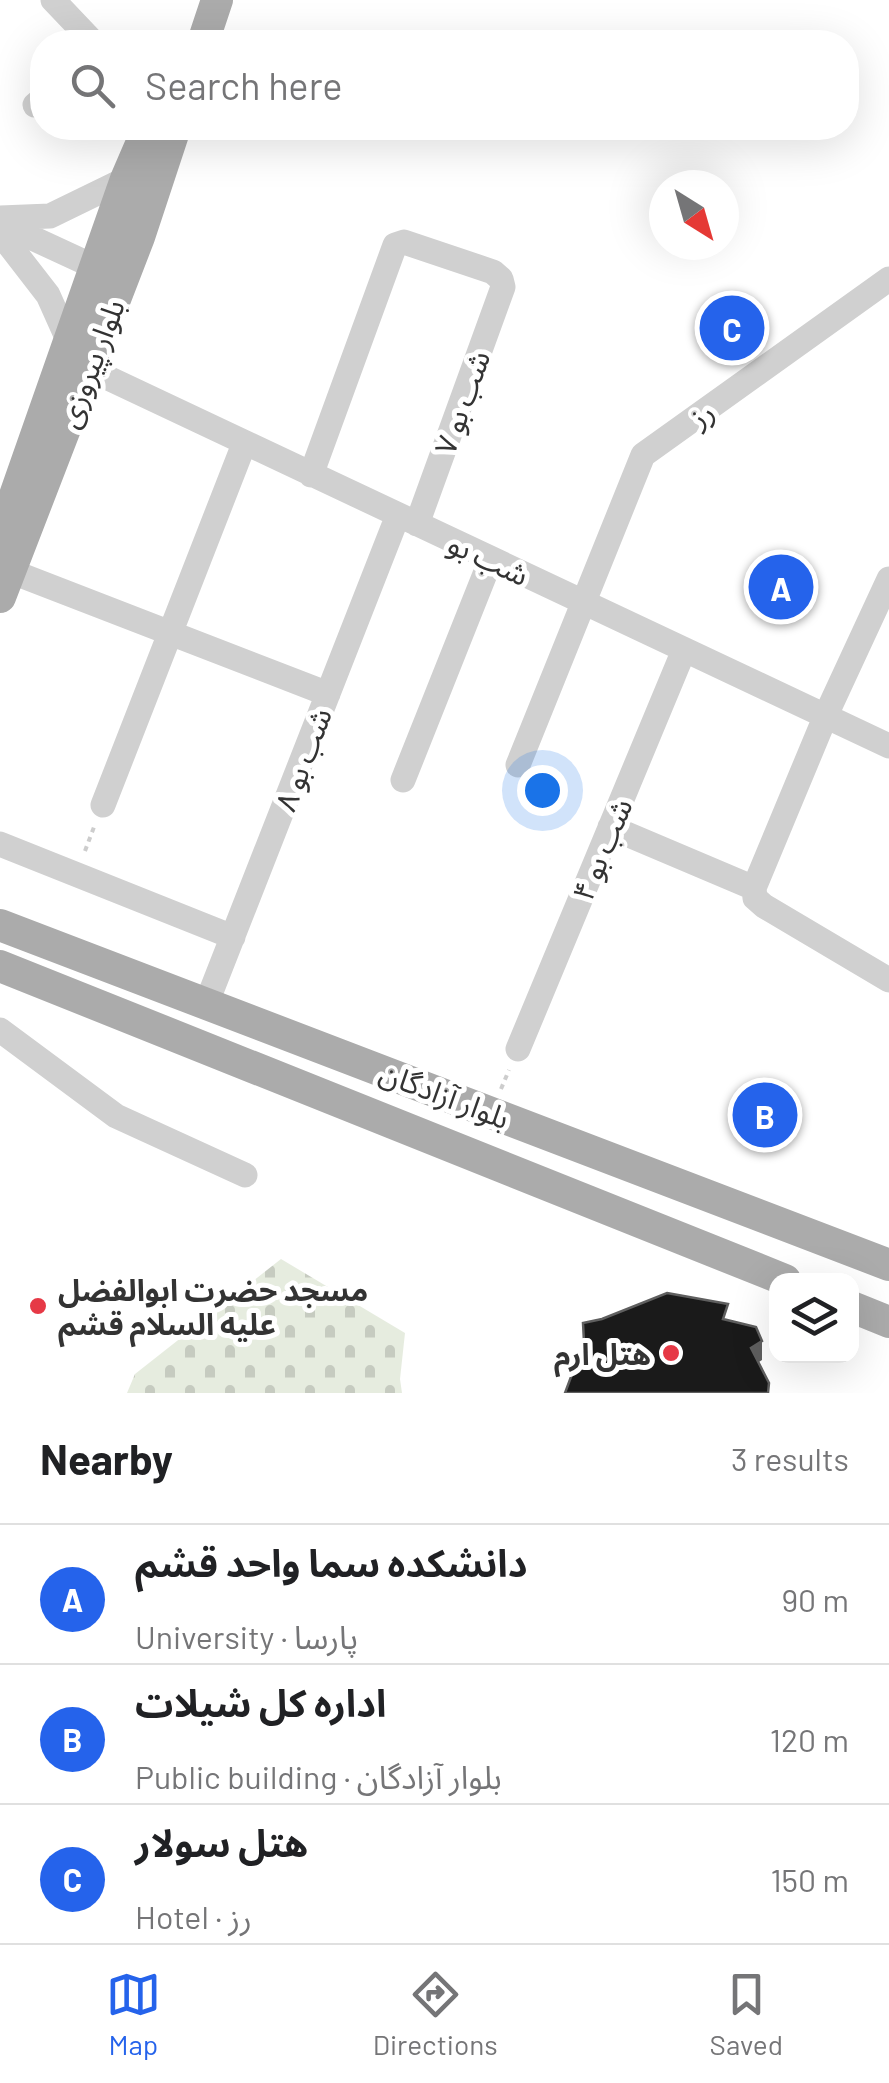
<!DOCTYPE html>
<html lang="en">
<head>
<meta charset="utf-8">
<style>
	body { margin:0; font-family:Barlow,"Noto Sans Arabic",sans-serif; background:#f2f2f2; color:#202124 }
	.controls { position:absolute; right:30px; bottom:30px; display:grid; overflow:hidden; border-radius:20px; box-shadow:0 10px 40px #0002 }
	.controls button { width:90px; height:90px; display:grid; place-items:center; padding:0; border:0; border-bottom:2px solid #e0e0e0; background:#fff; color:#202124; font:50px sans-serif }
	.compass { position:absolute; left:649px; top:170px; width:90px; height:90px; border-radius:50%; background:#fff; box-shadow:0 10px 40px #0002; rotate:143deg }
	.you { position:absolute; left:542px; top:790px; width:35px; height:35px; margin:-25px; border:8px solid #fff; border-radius:50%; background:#1a73e8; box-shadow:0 0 0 15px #1a73e833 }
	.badge { display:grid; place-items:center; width:65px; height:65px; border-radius:50%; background:#2563eb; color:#fff; font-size:32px; font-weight:700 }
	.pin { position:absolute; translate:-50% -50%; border:5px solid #fff; box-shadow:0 2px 10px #0006 }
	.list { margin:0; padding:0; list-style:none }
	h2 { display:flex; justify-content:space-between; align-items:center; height:130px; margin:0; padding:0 40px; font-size:42px }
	h2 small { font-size:32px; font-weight:400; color:#757577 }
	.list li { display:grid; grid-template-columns:65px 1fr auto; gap:30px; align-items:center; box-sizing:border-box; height:140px; padding:0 40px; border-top:2px solid #e0e0e0 }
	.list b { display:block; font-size:38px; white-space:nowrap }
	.list p { margin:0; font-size:32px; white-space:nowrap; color:#757577 }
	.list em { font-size:32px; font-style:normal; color:#757577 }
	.icon { flex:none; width:55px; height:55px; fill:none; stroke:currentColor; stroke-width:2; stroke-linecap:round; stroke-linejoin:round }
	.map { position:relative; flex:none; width:889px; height:1393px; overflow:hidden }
	.search { position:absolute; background:#fff; box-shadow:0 10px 40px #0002; left:30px; right:30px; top:30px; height:110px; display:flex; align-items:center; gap:25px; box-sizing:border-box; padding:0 35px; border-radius:40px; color:#757577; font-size:38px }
	.sheet { height:550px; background:#fff }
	nav { display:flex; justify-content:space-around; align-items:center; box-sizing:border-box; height:140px; border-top:2px solid #e0e0e0; background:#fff; font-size:28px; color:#757577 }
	nav a { display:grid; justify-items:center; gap:5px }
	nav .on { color:#2563eb }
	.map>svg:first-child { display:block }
	.cemetery { fill:url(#cemetery-stones) }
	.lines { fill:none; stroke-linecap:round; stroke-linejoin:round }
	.path { stroke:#cdcdcd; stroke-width:4; stroke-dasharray:5 5; stroke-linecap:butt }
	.minor { stroke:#d0d0d0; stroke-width:25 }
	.major { stroke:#ababab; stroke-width:32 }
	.shaded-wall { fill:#5f5f5f }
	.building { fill:#1a1a1a; stroke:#5f5f5f; stroke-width:2.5 }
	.poi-dot { fill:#e63946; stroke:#fff; stroke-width:4 }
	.labels { text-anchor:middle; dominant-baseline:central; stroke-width:10; stroke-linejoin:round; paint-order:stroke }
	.street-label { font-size:30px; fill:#333; stroke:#fff }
	.poi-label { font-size:30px; font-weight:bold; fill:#333; stroke:#fff; text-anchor:start }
</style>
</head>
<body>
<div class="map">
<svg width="889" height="1393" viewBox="0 0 889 1393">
	<defs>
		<pattern id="cemetery-stones" width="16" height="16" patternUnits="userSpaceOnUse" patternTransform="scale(2.5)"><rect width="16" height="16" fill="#e6ecdf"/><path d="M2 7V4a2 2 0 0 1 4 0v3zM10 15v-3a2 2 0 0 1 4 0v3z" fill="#c6cbc0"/></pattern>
	</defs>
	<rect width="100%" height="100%" fill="#fff"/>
	<!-- cemetery -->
	<path class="cemetery" d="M281,1259L405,1333L400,1379L402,1393H127L135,1374Z"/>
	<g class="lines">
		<!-- path -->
		<path class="path" d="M85,851L94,827
			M501,1089L509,1070"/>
		<!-- minor -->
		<path class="minor" d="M53,0L93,42
			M35,105L42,99
			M0,218L50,216L126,179
			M0,223L97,268
			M0,233L48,295L69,342
			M89,369L889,746
			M311,475L395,245L404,242L493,272L501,279L503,287L417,524
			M10,571L328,694
			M889,579L826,715L754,888L755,898L764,906L889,980
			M518,765L643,455L889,279
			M403,780L491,559
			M103,805L244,444
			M610,827L754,888
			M0,844L233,937
			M207,1002L398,515
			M0,1030L116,1116L245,1175
			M518,1049L684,650"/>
		<!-- major -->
		<path class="major" d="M203,42L217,0
			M0,538L126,179L148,128
			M0,597L139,237L175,128
			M0,925L889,1265
			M0,966L785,1280
			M852,1307L889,1322"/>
	</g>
	<!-- shaded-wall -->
	<path class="shaded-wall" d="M762,1341V1360L751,1367V1348Z"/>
	<!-- building -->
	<path class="building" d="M667,1293L728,1304L723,1319L756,1327L762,1341L751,1348L769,1383L768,1393H565L584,1342L583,1323L602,1319Z"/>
	<!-- markers -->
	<g class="poi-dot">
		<circle cx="38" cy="1306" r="10"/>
		<circle cx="671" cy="1353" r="10"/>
	</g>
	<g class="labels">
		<!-- street labels -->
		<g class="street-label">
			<text transform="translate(90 363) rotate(-69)">بلوار پیروزی</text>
			<text transform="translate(461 402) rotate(-70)">شب بو ۷</text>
			<text transform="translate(701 413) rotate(-36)">رز</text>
			<text transform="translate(489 558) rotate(25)">شب بو</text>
			<text transform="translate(302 759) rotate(-69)">شب بو ۸</text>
			<text transform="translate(601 849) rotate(-67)">شب بو ۴</text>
			<text transform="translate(445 1094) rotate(21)">بلوار آزادگان</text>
		</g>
		<!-- poi labels -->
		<g class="poi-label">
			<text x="58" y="1289">مسجد حضرت ابوالفضل<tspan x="58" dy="34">علیه السلام قشم</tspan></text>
			<text x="651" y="1353" text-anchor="end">هتل ارم</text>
		</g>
	</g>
</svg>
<div class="controls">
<button><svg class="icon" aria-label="layers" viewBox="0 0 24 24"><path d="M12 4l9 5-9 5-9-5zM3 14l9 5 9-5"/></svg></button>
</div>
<svg class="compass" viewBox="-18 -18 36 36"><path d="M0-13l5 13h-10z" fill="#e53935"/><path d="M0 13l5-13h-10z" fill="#757577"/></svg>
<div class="you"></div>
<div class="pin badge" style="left:781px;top:587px">A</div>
<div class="pin badge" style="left:765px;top:1115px">B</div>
<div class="pin badge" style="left:732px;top:328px">C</div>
<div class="search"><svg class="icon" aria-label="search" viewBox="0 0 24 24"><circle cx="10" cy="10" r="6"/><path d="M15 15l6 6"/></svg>Search here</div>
</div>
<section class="sheet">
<h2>Nearby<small>3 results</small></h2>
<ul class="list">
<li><span class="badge">A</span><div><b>دانشکده سما واحد قشم</b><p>University · پارسا</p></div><em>90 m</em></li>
<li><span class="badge">B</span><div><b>اداره کل شیلات</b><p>Public building · بلوار آزادگان</p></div><em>120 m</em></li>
<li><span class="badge">C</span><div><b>هتل سولار</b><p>Hotel · رز</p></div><em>150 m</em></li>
</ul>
</section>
<nav>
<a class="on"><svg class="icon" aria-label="map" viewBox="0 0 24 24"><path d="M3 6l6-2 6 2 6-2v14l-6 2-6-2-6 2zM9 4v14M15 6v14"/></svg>Map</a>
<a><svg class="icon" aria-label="directions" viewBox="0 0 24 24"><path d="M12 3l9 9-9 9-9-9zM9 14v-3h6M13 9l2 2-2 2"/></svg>Directions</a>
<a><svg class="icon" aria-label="saved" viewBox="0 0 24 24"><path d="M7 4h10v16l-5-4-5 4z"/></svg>Saved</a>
</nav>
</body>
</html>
